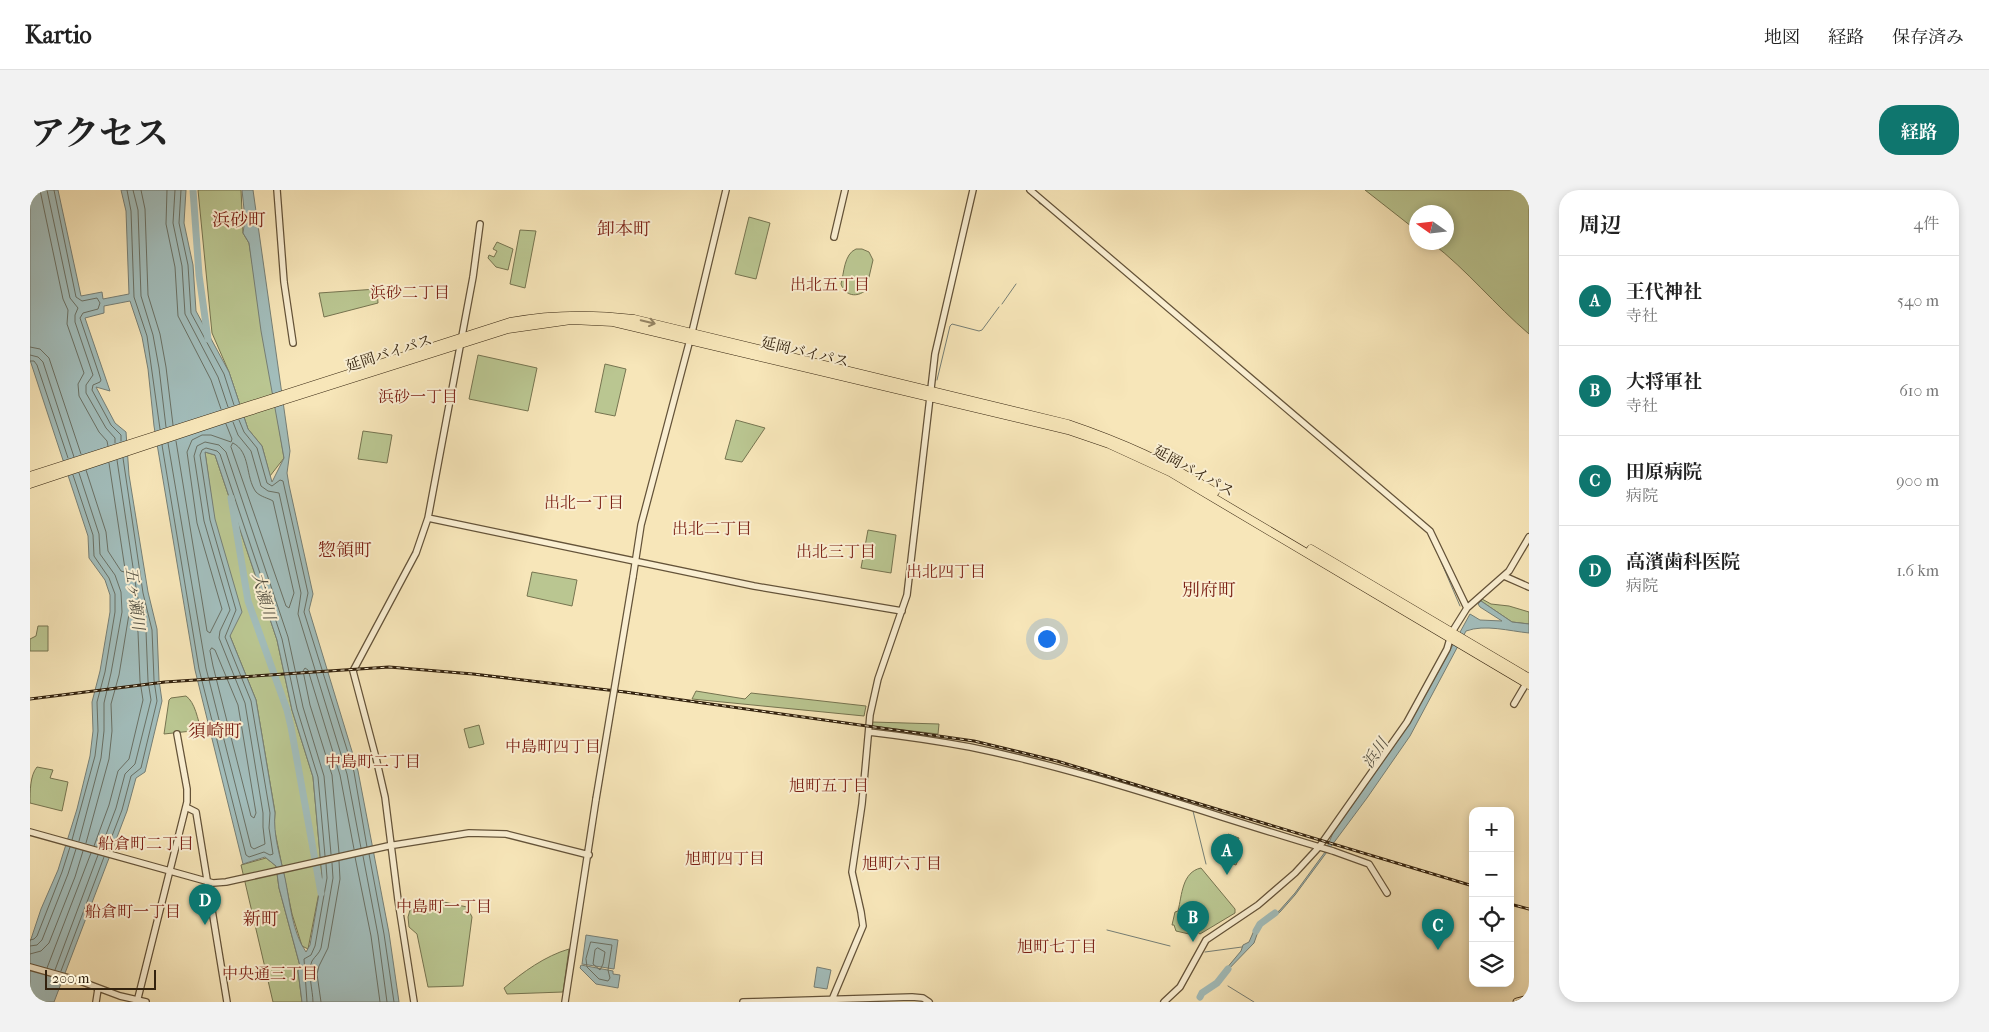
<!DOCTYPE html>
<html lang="ja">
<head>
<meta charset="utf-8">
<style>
	body { margin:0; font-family:"IM FELL French Canon","Noto Serif JP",serif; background:#f2f2f2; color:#222 }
	.controls { position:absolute; right:15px; bottom:15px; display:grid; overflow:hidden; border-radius:10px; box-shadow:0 2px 8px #0003 }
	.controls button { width:45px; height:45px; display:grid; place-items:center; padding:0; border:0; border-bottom:1px solid #e0e0e0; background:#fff; color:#222; font:25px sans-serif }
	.compass { position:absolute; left:1379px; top:15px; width:45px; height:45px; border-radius:50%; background:#fff; box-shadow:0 2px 8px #0003; rotate:284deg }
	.scale { position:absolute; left:15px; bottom:12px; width:111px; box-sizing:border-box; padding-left:5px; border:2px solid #33220e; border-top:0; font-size:14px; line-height:18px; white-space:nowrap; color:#33220e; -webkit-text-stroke:4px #faefd2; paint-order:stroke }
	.you { position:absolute; left:1016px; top:448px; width:18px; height:18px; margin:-12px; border:4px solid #fff; border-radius:50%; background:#1a73e8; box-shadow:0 0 0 8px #1a73e833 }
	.badge { display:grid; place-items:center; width:32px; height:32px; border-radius:50%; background:#0f766e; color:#fff; font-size:16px; font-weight:700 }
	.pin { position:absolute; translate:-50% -41px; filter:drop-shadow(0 1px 2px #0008) }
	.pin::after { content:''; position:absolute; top:26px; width:18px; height:15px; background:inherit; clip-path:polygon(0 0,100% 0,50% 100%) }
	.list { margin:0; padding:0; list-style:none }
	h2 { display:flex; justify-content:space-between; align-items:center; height:65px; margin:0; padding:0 20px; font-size:21px }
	h2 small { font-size:16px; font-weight:400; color:#767676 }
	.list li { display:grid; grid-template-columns:32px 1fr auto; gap:15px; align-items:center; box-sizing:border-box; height:90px; padding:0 20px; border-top:1px solid #e0e0e0 }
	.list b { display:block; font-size:19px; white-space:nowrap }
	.list p { margin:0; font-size:16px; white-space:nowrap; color:#767676 }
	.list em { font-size:16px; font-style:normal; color:#767676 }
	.icon { flex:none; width:28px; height:28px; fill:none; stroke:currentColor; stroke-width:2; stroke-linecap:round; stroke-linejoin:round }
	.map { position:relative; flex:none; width:1499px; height:812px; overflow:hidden; border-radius:20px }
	header { display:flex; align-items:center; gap:30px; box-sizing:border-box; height:70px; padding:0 25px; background:#fff; border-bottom:1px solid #e0e0e0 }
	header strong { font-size:24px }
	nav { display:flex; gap:28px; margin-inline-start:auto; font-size:18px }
	.intro { display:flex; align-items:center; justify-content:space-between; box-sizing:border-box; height:120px; padding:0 30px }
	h1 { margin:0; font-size:35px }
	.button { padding:12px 22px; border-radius:20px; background:#0f766e; color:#fff; font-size:18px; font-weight:700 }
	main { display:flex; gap:30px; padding:0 30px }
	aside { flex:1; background:#fff; border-radius:20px; box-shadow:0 2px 8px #0003 }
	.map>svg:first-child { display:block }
	.green { fill:#bac691; stroke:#767450 }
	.water { fill:#a2bdbb; stroke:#767f76; fill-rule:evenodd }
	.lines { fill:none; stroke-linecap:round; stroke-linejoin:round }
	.shore { stroke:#6a7064; stroke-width:1 }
	.stream { stroke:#767f76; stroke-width:1 }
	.river { stroke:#a2bdbb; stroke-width:7 }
	.minor-casing { stroke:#645339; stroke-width:8 }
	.major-casing { stroke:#33220e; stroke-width:9 }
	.highway-casing { stroke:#33220e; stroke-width:9 }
	.minor { stroke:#faefd2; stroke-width:5.5 }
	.major { stroke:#f7e6b9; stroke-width:7 }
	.highway { stroke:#f7e6b9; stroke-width:8 }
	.rail-casing { stroke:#33220e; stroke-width:3 }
	.rail { stroke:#faefd2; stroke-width:1; stroke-dasharray:4; stroke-linecap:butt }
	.minor-bridge-casing { stroke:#645339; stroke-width:8; stroke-linecap:butt }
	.minor-bridge { stroke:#faefd2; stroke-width:5.5 }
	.oneway { stroke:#958464 }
	.labels { text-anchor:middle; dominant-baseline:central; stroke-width:4; stroke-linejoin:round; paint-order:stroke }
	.street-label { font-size:15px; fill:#33220e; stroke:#faefd2 }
	.neighbourhood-label { font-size:16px; fill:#7a1f14; stroke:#faefd2 }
	.water-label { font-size:16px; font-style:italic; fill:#545042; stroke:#faefd2 }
	.quarter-label { font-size:18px; fill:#7a1f14; stroke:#faefd2 }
</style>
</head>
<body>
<header>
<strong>Kartio</strong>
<nav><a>地図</a><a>経路</a><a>保存済み</a></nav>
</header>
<div class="intro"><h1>アクセス</h1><a class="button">経路</a></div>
<main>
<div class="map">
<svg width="1499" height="812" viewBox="0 0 1499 812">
	<rect width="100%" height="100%" fill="#f7e6b9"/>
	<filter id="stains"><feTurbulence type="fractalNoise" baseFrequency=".004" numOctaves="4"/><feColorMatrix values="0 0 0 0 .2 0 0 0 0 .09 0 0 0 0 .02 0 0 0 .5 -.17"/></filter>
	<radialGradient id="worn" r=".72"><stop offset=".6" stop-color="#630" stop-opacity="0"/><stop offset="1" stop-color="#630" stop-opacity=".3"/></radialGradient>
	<!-- green -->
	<path class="green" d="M168,0H211L213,43L219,53L254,268L240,286L232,256L218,239L199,182L182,143Z
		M1335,0H1488L1499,10V144C1465,115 1437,80 1402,53L1416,52V22H1386V40Z
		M719,27L740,33L726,89L705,84Z
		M490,40L506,41L495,98L480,94Z
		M467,52L483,59L478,80L466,77L458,68L459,65L464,67L467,61L463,59Z
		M826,59H832L839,62L843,70L836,100C827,108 815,106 811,94C814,83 814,64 826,59Z
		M347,99L348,113L294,127L289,103Z
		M448,165L507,178L498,221L439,209Z
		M575,174L596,179L585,226L565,222Z
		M706,230L735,238L712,272L695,269Z
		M333,241L362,245L357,273L328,269Z
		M175,262L185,265L247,450L262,520L283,587L292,687L278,759L272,756L262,724L244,637L245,622L226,510L200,446Z
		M838,340L866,345L861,383L831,378Z
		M502,382L547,390L542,416L497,406Z
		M1452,409L1461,414L1479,416L1499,422V434L1482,432L1451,411Z
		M8,436H18V461H0V449L6,446Z
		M666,501L715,509L721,503L836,516L834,526L662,509Z
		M156,506C165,512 168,530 171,540L134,544L139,510L141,508Z
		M842,532L909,534L908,544L841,536Z
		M449,535L454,554L439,558L434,539Z
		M7,577L23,580L20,588L38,592L32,621L0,613C0,602 0,585 7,577Z
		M1198,644L1209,648L1206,657L1212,660L1206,675L1198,672L1199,668L1192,664Z
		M236,668L246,676L249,698L270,776L268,781L272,812H243L211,675Z
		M1171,678L1205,719V723L1170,744L1166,741L1159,744L1146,741L1144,735H1142L1145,722L1148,721C1152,705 1152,682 1171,678Z
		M414,712L437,717L442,727L433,796L398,797L387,744L379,737L378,727L380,720Z
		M539,759L533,802L477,804L474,798C493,782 515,766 539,759Z"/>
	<!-- water -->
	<path class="water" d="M0,0H28L51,106L72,102L73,109L99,104L96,21L91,0H156L154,33L163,75L166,121L199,182L218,239L232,256L242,292L254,268L231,141L219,53L213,43L215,29L212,0H223L260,261L257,283L259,295L283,404L279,420L328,581L359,743L369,812H272L268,781L270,776L249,698L246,676L235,667L213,674L165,480L124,236L118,179L112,147L100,111L74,116V123L55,128L80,201L66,197L85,233L96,242L99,285L118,402L127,439L129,490L132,511L115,582L106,588L97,621L24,812H0V752L11,719L28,680L47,619L60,566L63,541L62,512L70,481L80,422V405L75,390L59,368L58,346L0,170ZM175,262L185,265L247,450L262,520L283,587L292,687L280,755L276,762C262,742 260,712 255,688C250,666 243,645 245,623L226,510L200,446L212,422L185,329Z
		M1451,411L1482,432L1499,434V443C1479,441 1455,434 1436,441L1380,546L1337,608L1265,705L1250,722L1230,736L1224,753L1192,786L1191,785L1211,761L1213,755L1219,752L1226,736L1249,721L1265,703L1295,662L1303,643L1380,533L1440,424L1450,430L1472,431L1450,417L1448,414Z
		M556,745L588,750L584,779L552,774Z
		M551,775L583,781V784L590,785L588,798L566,794L550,778Z
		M787,777L801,780L797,799L784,797Z"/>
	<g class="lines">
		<!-- shore -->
		<path class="shore" d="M10,0L33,109L38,120L37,134L54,183L48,194L49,206L69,242L77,251L78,256
			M17,0L40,108L48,118L45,125V132L63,185L56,195V203L76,238L85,248V253
			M24,0L46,107L52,111L67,108L70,113L68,119L53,123L50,128L71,190L70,192L63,195L62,200L81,235L91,245V251
			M97,0L101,21L104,107L117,146L130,239
			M103,0L108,20L111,106L123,145L129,178L136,237
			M111,0L115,19L118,105L130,144L136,177L143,235
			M137,0L136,34L145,77L148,126L181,190L191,219
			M145,0L143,33L152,76L155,124L188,187L198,217
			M151,0L149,33L158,75L161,123L194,184L204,215
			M0,157L10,159L19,168L51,264
			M0,165L8,167L13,172L44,267
			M0,171H4L7,175L38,268
			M209,230L214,242L227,258L237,293L242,296L250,290L253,291L278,403L274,422L324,582L337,657
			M203,232L208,245L221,261L231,296L238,301L249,303L271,403L268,424L317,584L331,658
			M146,251L177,441L180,443L192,419L167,333L157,262L162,250L172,245H181L201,252L202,249L196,234
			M138,253L176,478L221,657L224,659L235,654L233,637V623L215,513L189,448L190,441L200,420L174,331L164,266L167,256L175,252L189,255L196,262L258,447L273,517L294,586L301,664
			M203,253C221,262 215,287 226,302C231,307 238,308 243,311L264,403L259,418L256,416L201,257Z
			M132,255L169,479L216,665L219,667L234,662L240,665L243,664L239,638L240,623L221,511L195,447L206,420L180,330L170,265L172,260L176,258L187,261L190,264L252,449L267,519L288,587L295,666
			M56,280L76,342L78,361L91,381L94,382L95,379L79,273
			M182,458L185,460L208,515L226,623L224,628L221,626L183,476L180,461Z
			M42,650L65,566L68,541L67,512L75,482L85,422V404L79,388L64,366L63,345L43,285
			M49,651L71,568L74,541V513L81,483L92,422L91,402L85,385L70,364L69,344L49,283
			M56,653L79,569L82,541L81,514L89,485L99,424L102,422L108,442L110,491L113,510L99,569L88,581L79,615L64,656
			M71,658L86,618L95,584L105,574L121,510L118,491L116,441L107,404L87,270
			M77,659L92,620L101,586L111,578L127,511L124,490L122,440L113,403L93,268
			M309,663L302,585L280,515L273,481L275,478L278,480L310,585L324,659
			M339,664L354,744L364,812
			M333,666L348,745L357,812
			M325,667L341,746L350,812
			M0,750L4,749L7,746L32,682L40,657
			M561,752L582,755L578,780L580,788L578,791L569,789L557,777L556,769Z
			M0,756L7,755L12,750L38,684L46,659
			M568,758L575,762L573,774L570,780L563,774L565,760Z
			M0,764L11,761L19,753L45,687L53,661
			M17,778L61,663
			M25,780L68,665
			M31,781L74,667
			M277,812L274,769L281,765L285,756L297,688L296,674
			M283,812C283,801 277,781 282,771C285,766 289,764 291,758L303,688L302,673
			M291,812L287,784L289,776L298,758L310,689L309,671"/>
		<!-- stream -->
		<path class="stream" d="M1009,13L1019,19
			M972,114L986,94
			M907,190L920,136L922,134L949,141L952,140L969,117
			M1399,346L1406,361
			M1409,367L1430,416
			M1163,621L1176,674
			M1077,740L1140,756
			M1175,762L1212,757
			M1189,790L1191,792
			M1198,796L1224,812"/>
		<!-- river -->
		<path class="river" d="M163,0L169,85L178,149
			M201,308L218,411L257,520L261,537L291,703
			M1226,741L1230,734L1245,723
			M1170,807L1172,803L1187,793L1198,779"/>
		<!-- minor casing -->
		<g class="minor-casing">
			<path id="minor" d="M247,0L254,92L263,153
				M1000,0L1400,341L1437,418
				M804,47L815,0
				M398,328L724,396L872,421
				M1474,386L1499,397
				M603,387L611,335L662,142L696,0
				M1484,514L1497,492
				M839,542C873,546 907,551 940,557C1063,582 1183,626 1303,661L1339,674L1357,703
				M156,617L166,622L197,812
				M0,642L183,693L196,692L358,656L439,643L476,644L559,665
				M0,777L50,791L90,806L116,812
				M66,812L68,799
				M107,812L157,612V599L147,544
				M384,812L368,710L355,607L346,568L323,481L386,363L398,328L443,87L450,34
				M535,812L566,609
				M713,812L882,807L893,808L899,812
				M801,812L833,736L831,722L822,682L832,614L840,525L848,489L877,405L905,164L943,0
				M1134,812L1150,797L1176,750L1228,715L1265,683L1289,657L1377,532L1417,459L1422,442L1437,418L1479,381L1499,347"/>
		</g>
		<!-- major casing -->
		<g class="major-casing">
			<path id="major" d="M1487,812L1499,809"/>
		</g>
		<!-- highway casing -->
		<g class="highway-casing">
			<path id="highway" d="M0,286L480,132C522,124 562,124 604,129L1038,234C1094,253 1135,272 1185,302
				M0,294L204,226L478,139L541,130L583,132L1038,240L1079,254L1140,282L1499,495
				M1281,359L1499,488"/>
		</g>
		<!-- minor -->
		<use href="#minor" class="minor"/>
		<!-- major -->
		<use href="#major" class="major"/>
		<!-- highway -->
		<use href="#highway" class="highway"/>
		<!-- rail casing -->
		<g class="rail-casing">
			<path id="rail" d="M0,509L135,492L359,477L443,484L595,502L944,551L1027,571L1443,696
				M1480,714L1499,719"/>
		</g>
		<!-- rail -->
		<use href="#rail" class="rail"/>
		<!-- minor-bridge casing -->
		<g class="minor-bridge-casing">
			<path id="minor-bridge" d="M566,609L603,387"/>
		</g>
		<!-- minor-bridge -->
		<use href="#minor-bridge" class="minor-bridge"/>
	</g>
	<!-- one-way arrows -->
	<defs><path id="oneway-shaft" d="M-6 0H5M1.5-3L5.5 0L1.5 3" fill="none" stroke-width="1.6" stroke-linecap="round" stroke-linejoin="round" transform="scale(1.25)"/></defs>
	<use class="oneway" href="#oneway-shaft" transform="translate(618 132) rotate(13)"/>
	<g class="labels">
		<!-- street labels -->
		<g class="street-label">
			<text transform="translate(775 162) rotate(13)">延岡バイパス</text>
			<text transform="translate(359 163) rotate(-18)">延岡バイパス</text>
			<text transform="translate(1164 281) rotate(29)">延岡バイパス</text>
		</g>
		<!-- neighbourhood labels -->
		<g class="neighbourhood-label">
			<text x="800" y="94">出北五丁目</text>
			<text x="380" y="102">浜砂二丁目</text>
			<text x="388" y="206">浜砂一丁目</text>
			<text x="554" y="312">出北一丁目</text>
			<text x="682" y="338">出北二丁目</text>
			<text x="806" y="361">出北三丁目</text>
			<text x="916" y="381">出北四丁目</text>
			<text x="523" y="556">中島町四丁目</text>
			<text x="343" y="571">中島町二丁目</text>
			<text x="799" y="595">旭町五丁目</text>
			<text x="116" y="653">船倉町二丁目</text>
			<text x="695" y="668">旭町四丁目</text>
			<text x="872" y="673">旭町六丁目</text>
			<text x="414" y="716">中島町一丁目</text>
			<text x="103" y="721">船倉町一丁目</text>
			<text x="1027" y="756">旭町七丁目</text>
			<text x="240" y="783">中央通三丁目</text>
		</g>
		<!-- water labels -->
		<g class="water-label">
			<text transform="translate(234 406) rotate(75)">大瀬川</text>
			<text transform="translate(105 408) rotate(83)">五ヶ瀬川</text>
			<text transform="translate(1345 563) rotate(-55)">浜川</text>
		</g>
		<!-- quarter labels -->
		<g class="quarter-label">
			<text x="209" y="30">浜砂町</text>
			<text x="594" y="39">卸本町</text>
			<text x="315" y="360">惣領町</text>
			<text x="1179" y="400">別府町</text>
			<text x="185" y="541">須崎町</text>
			<text x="231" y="729">新町</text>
		</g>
	</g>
	<rect width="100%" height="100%" filter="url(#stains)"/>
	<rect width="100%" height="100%" fill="url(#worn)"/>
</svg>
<div class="controls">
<button>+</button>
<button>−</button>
<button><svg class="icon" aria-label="locate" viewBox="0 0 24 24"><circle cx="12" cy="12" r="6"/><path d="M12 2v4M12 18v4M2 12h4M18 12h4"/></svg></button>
<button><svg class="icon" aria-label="layers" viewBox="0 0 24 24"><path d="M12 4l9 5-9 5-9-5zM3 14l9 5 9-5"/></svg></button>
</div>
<svg class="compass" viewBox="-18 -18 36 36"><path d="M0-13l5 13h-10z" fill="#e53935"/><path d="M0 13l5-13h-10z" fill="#767676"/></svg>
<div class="scale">200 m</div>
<div class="you"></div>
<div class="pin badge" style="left:1197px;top:685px">A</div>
<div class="pin badge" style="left:1163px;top:752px">B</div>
<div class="pin badge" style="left:1408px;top:760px">C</div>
<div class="pin badge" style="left:175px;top:735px">D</div>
</div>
<aside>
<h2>周辺<small>4件</small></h2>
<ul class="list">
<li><span class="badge">A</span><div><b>王代神社</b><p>寺社</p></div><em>540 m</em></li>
<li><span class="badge">B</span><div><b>大将軍社</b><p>寺社</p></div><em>610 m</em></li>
<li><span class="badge">C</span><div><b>田原病院</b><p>病院</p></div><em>900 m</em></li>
<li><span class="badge">D</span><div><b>高濱歯科医院</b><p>病院</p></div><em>1.6 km</em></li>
</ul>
</aside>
</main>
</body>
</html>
